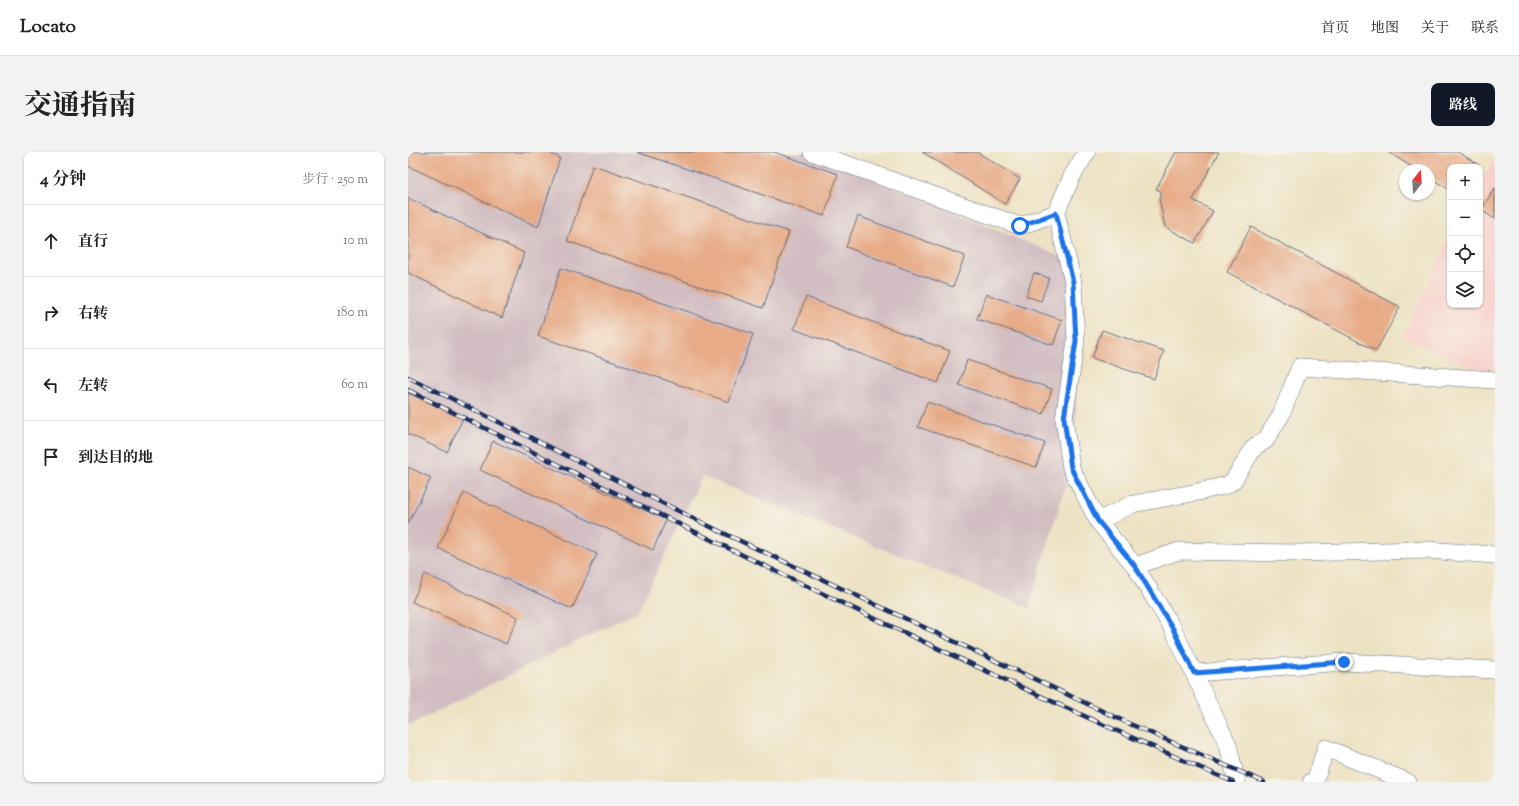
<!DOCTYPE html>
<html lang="zh">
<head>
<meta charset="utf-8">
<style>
	body { margin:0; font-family:"Sorts Mill Goudy","Noto Serif SC",serif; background:#f2f2f2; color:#222 }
	.controls { position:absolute; right:12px; top:12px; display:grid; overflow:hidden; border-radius:8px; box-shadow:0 1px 3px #0004 }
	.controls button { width:36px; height:36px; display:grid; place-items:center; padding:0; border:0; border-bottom:1px solid #e0e0e0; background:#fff; color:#222; font:20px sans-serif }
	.compass { position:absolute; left:991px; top:12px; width:36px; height:36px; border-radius:50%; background:#fff; box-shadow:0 1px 3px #0004; rotate:17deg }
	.stop { position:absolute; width:12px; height:12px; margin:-9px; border:3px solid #1a73e8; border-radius:50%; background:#fff }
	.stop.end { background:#1a73e8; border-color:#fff; box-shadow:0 1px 4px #0008 }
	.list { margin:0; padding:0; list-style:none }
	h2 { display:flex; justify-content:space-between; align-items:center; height:52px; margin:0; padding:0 16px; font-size:17px }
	h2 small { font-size:13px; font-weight:400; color:#767676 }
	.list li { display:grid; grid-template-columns:26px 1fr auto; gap:12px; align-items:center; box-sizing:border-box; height:72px; padding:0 16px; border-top:1px solid #e0e0e0 }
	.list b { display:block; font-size:15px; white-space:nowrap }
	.list em { font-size:13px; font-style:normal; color:#767676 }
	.icon { flex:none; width:22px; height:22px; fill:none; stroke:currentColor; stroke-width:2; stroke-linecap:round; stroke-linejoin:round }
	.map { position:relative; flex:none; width:1087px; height:630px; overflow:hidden; border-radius:8px }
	header { display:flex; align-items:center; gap:24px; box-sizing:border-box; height:56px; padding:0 20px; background:#fff; border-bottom:1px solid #e0e0e0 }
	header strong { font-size:19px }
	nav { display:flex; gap:22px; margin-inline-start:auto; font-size:14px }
	.intro { display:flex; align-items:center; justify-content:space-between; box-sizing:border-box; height:96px; padding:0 24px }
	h1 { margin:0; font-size:28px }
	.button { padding:10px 18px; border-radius:8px; background:#111827; color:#fff; font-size:14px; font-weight:700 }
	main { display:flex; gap:24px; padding:0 24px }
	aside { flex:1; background:#fff; border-radius:8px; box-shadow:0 1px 3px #0004 }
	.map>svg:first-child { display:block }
	.built { fill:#f7d0ca }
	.industrial { fill:#d2bec2 }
	.building { fill:#e7ab88 }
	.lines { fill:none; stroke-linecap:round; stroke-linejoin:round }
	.street-casing { stroke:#646e81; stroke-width:18 }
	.street { stroke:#fff; stroke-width:17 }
	.rail-casing { stroke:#1b2f5e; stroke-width:4.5 }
	.rail { stroke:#f7f3e8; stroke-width:3; stroke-dasharray:9; stroke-linecap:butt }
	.route { stroke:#1a73e8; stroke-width:5 }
</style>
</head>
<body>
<header>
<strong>Locato</strong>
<nav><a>首页</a><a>地图</a><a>关于</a><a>联系</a></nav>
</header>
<div class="intro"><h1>交通指南</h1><a class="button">路线</a></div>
<main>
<aside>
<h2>4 分钟<small>步行 · 250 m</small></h2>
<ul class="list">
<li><svg class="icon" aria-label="ahead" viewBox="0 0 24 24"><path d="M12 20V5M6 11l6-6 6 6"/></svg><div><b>直行</b></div><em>10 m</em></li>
<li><svg class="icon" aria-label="right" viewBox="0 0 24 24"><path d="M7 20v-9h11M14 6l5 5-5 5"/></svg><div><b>右转</b></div><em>180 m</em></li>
<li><svg class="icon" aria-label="left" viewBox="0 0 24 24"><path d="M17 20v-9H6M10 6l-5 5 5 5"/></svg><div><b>左转</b></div><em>60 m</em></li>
<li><svg class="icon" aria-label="arrive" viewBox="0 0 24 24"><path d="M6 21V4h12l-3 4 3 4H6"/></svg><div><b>到达目的地</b></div></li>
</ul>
</aside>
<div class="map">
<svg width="1087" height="630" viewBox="0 0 1087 630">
	<rect width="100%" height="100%" fill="#f7f3e8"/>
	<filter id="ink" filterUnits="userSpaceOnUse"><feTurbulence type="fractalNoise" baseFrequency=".025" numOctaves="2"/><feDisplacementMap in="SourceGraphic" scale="8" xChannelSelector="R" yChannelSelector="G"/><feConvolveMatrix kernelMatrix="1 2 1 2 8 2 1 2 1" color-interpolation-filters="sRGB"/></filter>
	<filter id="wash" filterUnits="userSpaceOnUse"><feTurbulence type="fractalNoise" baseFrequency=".012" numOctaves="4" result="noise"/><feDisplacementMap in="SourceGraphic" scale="16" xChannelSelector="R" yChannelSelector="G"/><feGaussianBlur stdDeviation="0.9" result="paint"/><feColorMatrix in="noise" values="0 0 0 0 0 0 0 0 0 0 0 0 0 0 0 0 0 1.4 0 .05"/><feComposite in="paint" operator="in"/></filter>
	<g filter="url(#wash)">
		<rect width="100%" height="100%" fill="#ede2c3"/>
		<!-- built -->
		<path class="built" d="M1087,8V218L1064,216L995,185L1042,84V153H1072V32Z"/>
		<!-- industrial -->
		<path class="industrial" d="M0,0H401L674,113L666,304L621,456L294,324L230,459L0,574Z"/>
		<g id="blocks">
			<!-- building -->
			<path class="building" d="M0,0H140L152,6L130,75L0,14Z
				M229,0H366L430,22L416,64Z
				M514,0H569L612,27L597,52Z
				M768,0H811L785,48L805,59L787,91L757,75L751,46L754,40L748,37Z
				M980,0H1050L1071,13L1070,15H1042V38L1021,25V18H1009Z
				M185,13L381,80L355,156L159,89Z
				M1087,36V67L1073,58Z
				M0,46L116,101L94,166L0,121Z
				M450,64L557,104L545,135L438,95Z
				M843,75L992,155L968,199L819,120Z
				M153,116L345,182L321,250L130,184Z
				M626,121L641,126L633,149L618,144Z
				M578,142L654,168L645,193L569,167Z
				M398,145L542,199L530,231L386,177Z
				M694,178L756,199L746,227L684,206Z
				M559,208L644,237L635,262L551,233Z
				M0,241L55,266L39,300L0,282Z
				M519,250L637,291L628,315L510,275Z
				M85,289L258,368L245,398L72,318Z
				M0,315L23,326L0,372Z
				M56,341L189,402L164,457L30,396Z
				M17,422L110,465L98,492L4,450Z"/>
		</g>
	</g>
	<g filter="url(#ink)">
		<use href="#blocks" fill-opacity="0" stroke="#646e81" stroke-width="1"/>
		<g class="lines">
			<!-- street casing -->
			<g class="street-casing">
				<path id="street" d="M404,0L612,74L648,61
					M679,0L664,24L648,61L665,130L668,189L656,266L663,316L690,369L727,414L765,477L820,593L829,630
					M690,369L725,352L790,340L819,333L825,329L847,294L857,289L873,263L892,215L1087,228
					M727,414L771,399L888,401L1018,398L1087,403
					M786,521L936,510L1087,518
					M903,630L907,629L918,596L1000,630"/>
			</g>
			<!-- street -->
			<use href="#street" class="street"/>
			<!-- rail casing -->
			<g class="rail-casing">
				<path id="rail" d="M0,225L309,378L722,572L856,630
					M0,238C273,374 546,509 825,630"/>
			</g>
			<!-- rail -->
			<use href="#rail" class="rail"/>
		</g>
	</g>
	<g class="lines" filter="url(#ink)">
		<!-- route -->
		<path class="route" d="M612,74L648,61L665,130L668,189L656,266L663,316L690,369L727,414L765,477L786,521L936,510"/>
	</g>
</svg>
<div class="controls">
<button>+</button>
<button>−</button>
<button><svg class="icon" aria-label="locate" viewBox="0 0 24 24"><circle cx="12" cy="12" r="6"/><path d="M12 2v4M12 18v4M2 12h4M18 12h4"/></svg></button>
<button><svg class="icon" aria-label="layers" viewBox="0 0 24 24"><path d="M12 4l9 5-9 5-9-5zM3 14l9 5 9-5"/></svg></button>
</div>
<svg class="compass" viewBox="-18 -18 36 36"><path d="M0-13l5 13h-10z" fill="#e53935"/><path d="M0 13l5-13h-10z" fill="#767676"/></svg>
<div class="stop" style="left:612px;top:74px"></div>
<div class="stop end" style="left:936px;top:510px"></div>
</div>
</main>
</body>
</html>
